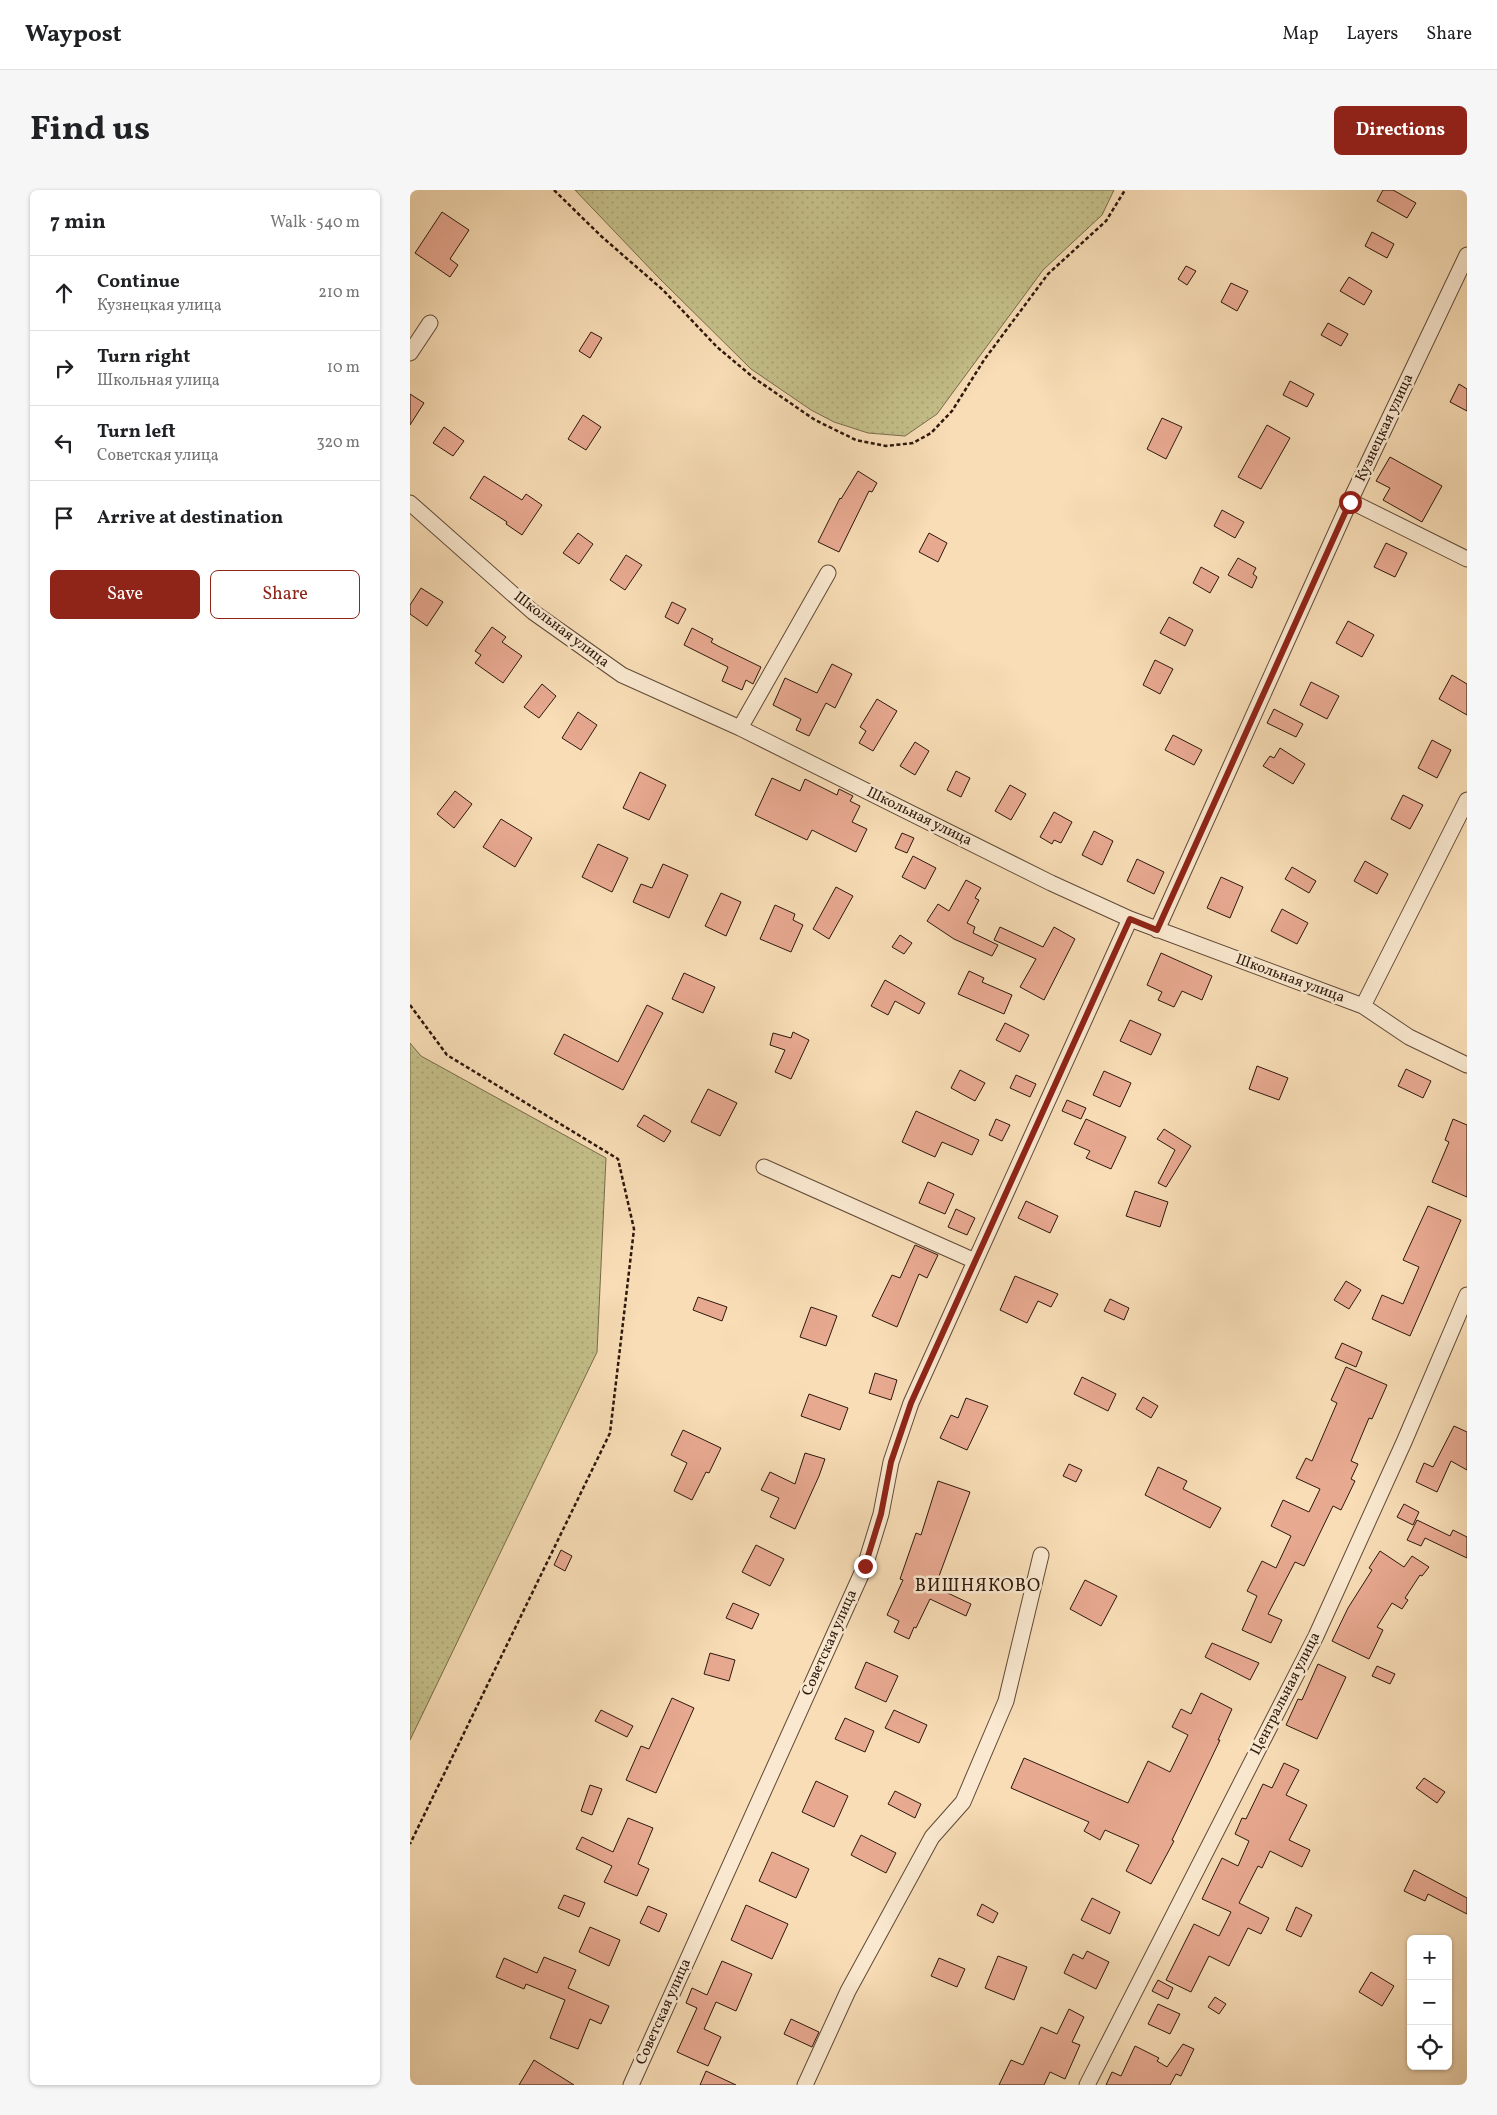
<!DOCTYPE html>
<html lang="en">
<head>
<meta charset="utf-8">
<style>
	body { margin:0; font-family:Vollkorn,serif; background:#f6f6f6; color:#202124 }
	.controls { position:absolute; right:15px; bottom:15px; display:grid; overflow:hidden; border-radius:8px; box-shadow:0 1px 4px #0004 }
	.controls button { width:45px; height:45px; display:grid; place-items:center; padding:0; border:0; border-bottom:1px solid #e0e0e0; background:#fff; color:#202124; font:25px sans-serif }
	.stop { position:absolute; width:15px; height:15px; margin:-11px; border:4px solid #8f2418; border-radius:50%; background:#fff }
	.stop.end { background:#8f2418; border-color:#fff; box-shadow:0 1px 5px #0008 }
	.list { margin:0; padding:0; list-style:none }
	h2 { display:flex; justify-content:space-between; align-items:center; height:65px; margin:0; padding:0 20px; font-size:21px }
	h2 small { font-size:16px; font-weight:400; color:#757577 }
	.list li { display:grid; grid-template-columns:32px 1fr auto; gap:15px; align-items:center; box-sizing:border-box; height:75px; padding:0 20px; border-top:1px solid #e0e0e0 }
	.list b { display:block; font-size:19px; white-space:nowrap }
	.list p { margin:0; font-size:16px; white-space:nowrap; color:#757577 }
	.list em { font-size:16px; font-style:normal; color:#757577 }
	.actions { display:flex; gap:10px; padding:15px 20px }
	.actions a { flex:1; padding:11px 0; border:1px solid #8f2418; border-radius:8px; text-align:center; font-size:18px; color:#8f2418 }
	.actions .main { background:#8f2418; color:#fff }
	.icon { flex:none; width:28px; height:28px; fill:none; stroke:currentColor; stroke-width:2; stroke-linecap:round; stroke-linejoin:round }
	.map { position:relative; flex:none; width:1057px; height:1895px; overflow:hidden; border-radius:8px }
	header { display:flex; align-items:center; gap:30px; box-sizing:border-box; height:70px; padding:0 25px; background:#fff; border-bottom:1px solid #e0e0e0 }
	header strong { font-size:24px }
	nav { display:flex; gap:28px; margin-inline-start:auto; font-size:18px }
	.intro { display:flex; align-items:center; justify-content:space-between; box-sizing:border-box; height:120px; padding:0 30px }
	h1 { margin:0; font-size:35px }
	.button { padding:12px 22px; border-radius:8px; background:#8f2418; color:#fff; font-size:18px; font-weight:700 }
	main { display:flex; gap:30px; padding:0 30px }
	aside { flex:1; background:#fff; border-radius:8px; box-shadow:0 1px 4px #0004 }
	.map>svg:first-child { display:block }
	.grass { fill:url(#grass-dots); stroke:#786c4a }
	.building { fill:#e8a991; stroke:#2d180c }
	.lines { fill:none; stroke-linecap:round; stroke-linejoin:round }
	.minor-casing { stroke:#604936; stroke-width:17 }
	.path { stroke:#2d180c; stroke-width:2.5; stroke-dasharray:4 2.5; stroke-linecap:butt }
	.minor { stroke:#fae9d0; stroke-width:15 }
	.route { stroke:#8f2418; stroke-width:6 }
	.labels { text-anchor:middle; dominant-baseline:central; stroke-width:5; stroke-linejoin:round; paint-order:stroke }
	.street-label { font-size:15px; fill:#2d180c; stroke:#fae9d0 }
	.quarter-label { font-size:18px; letter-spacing:1px; fill:#2d180c; stroke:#fae9d0 }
</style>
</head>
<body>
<header>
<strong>Waypost</strong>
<nav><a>Map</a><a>Layers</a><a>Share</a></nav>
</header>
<div class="intro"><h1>Find us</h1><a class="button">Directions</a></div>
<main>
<aside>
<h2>7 min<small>Walk · 540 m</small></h2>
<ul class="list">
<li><svg class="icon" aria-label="ahead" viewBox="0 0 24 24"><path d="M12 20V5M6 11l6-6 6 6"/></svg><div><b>Continue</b><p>Кузнецкая улица</p></div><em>210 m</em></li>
<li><svg class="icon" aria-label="right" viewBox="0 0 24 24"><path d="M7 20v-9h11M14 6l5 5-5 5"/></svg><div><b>Turn right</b><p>Школьная улица</p></div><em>10 m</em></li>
<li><svg class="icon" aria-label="left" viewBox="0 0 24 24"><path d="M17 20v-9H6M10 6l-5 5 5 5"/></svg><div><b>Turn left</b><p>Советская улица</p></div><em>320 m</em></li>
<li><svg class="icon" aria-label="arrive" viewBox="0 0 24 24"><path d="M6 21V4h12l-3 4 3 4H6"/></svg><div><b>Arrive at destination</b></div></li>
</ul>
<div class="actions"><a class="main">Save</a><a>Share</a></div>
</aside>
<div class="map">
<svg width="1057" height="1895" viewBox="0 0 1057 1895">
	<defs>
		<pattern id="grass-dots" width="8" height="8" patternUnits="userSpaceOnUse" patternTransform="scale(1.25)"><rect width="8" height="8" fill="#c4bf89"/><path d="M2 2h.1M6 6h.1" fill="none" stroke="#a9a375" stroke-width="1.8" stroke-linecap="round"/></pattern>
	</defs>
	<rect width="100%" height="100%" fill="#f8ddb6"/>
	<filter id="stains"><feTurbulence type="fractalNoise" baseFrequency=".004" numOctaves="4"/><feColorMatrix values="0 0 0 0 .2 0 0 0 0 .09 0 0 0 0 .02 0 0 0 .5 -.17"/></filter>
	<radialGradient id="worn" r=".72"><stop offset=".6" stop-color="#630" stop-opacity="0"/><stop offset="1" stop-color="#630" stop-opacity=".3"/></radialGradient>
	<!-- grass -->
	<path class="grass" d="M165,0H704L692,25L633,80L527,224L495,246L458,243L424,232L401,220L341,179L249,88Z
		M0,853L11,866L196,968L187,1162L0,1550Z"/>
	<!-- building -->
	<path class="building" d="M973,0H983L1006,13L997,28L967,11Z
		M32,22L59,40L40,69L48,75L40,87L5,63Z
		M962,42L984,54L977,68L955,56Z
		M776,76L786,81L777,95L768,89Z
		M939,87L962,101L954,115L930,101Z
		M821,93L838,101L827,121L811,112Z
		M918,133L938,144L931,156L911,145Z
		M181,142L192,148L180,168L169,161Z
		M880,191L904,204L897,217L873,205Z
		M1049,194L1057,199V221L1040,212Z
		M0,204L14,213L0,235Z
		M173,225L191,237L176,260L158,249Z
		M752,228L772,237L756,269L737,259Z
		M857,235L880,248L851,299L828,287Z
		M34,237L54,251L43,266L23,253Z
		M980,267L1032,296L1012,332L973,310L980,298L966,291Z
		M448,281L467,293L462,302L459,301L429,362L408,352L430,308L431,309Z
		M74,286L112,310L116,304L132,315L112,345L96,334L97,332L60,308Z
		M812,320L834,332L825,348L804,336Z
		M168,343L183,354L169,374L153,363Z
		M519,343L537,353L528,372L509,362Z
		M976,353L997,363L985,387L964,377Z
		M216,365L232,375L215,400L200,390Z
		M828,368L846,378L843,384L847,387L842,398L818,385Z
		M791,377L809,387L800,403L783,393Z
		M11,398L33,412L17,436L0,424V415Z
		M262,412L276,419L268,434L255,427Z
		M759,427L783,440L775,456L750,443Z
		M938,431L964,445L952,467L926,453Z
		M82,437L96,447L92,452L112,466L93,493L65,473L71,465L65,461Z
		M282,438L303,449L301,452L308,456L351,477L343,494L336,490L332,500L312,491L318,477L274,455Z
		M745,470L763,479L750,504L733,495Z
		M422,474L442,484L425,518L416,513L399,546L386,540L391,529L363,515L375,488L407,503Z
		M1042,485L1057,494V525L1029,509Z
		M901,492L929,506L917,529L890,515Z
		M132,494L146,506L129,528L114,517Z
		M467,509L487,521L463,561L449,553L456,541L450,537Z
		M864,519L893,534L886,547L857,533Z
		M168,522L187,535L171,560L152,548Z
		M763,545L792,560L784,575L755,560Z
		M1022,550L1041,560L1027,588L1008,578Z
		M505,552L519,561L505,585L490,576Z
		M870,558L895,574L883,594L853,576L860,566L864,568Z
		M546,581L560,588L551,607L537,600Z
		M230,582L256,595L239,630L213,618Z
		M362,588L390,601L395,589L427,605L429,599L443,606L440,611L450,616L442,632L457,639L446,662L402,640L397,650L345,625Z
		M600,595L616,604L601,630L585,621Z
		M45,601L62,614L44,638L27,624Z
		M993,605L1013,615L1000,639L981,629Z
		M644,622L662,632L651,653L644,650L642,654L630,647Z
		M91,629L122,648L105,677L73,657Z
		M684,641L703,651L692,675L672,665Z
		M492,643L504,648L497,663L485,658Z
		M188,654L218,668L202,702L172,687Z
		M503,666L526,678L515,699L492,687Z
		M727,669L754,682L744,704L717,691Z
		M955,671L978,684L967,704L944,691Z
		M253,674L278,685L259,728L223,712L231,694L242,698Z
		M882,677L906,691L899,703L875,689Z
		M811,687L833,697L820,728L797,718Z
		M556,690L571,698L565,708L569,710L557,733L565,737L563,743L588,755L582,766L544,749L517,731L528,714L539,721Z
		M426,697L443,706L419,749L403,739Z
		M311,703L331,712L316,746L295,736Z
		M365,715L385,724L383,730L393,735L381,762L350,749Z
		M872,719L898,733L887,754L861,741Z
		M590,737L633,757L644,737L665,749L634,810L610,797L626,769L584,750Z
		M490,745L502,753L494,764L482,757Z
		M751,763L802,786L792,810L772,801L764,817L748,810L752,802L737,795Z
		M559,781L574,788L572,792L602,805L594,824L548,804Z
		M274,783L305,797L293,823L262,809Z
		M475,790L515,813L509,824L485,811L478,825L461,816Z
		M237,815L253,823L213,900L144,864L154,844L208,872Z
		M720,830L751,844L741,865L710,851Z
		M595,833L619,845L610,862L586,850Z
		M383,842L399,850L381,889L365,882L375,860L360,855L363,843L381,848Z
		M847,876L878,888L869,910L839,899Z
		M996,879L1021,891L1013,908L988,896Z
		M550,880L575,893L565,911L541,898Z
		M694,881L721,893L710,917L683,905Z
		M606,885L626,894L620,907L600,898Z
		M298,899L327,913L310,946L281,932Z
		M657,910L676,918L671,929L652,921Z
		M506,921L569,950L562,965L532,952L525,967L492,952Z
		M234,925L261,941L254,952L227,936Z
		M586,929L600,935L592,951L579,945Z
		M676,929L716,947L701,979L676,968L680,961L664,954Z
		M1043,929L1057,935V1007L1022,992L1039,952L1035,950Z
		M754,939L781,956L756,997L748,993L765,960L747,949Z
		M518,992L544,1004L535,1024L509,1013Z
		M725,1001L758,1012L750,1037L716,1026Z
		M616,1011L648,1026L640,1043L608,1028Z
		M1018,1016L1051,1030L1000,1146L962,1129L972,1105L993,1114L1009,1077L993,1070Z
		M546,1019L565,1028L557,1045L538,1037Z
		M505,1055L528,1065L517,1088L509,1084L487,1137L462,1126L482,1085L490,1088Z
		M605,1086L648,1104L641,1117L628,1111L617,1133L590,1120Z
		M936,1091L951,1100L939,1119L924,1110Z
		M288,1107L317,1117L312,1131L283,1120Z
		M700,1109L719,1118L714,1130L694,1121Z
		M401,1117L427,1126L416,1156L390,1147Z
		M932,1153L952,1162L946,1177L925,1168Z
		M936,1177L977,1195L962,1229L959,1228L941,1271L948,1274L941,1289L945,1291L931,1320L923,1316L894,1376L885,1372L858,1424L872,1430L861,1453L832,1440L847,1406L837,1401L852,1371L866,1378L881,1346L861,1336L873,1310L899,1322L910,1299L886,1288L896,1268L902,1271L927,1213L921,1210Z
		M465,1183L487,1190L481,1210L459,1203Z
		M672,1187L706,1204L698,1221L664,1204Z
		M399,1204L438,1218L430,1240L391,1226Z
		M733,1207L748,1216L741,1228L726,1219Z
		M556,1208L578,1216L557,1260L530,1248L541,1225L548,1228Z
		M1044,1236L1057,1242V1280L1041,1271L1027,1302L1006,1292L1014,1273L1023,1277Z
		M273,1240L311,1258L299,1283L296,1282L282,1310L264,1301L277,1273L261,1265Z
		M395,1263L415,1269L409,1286L385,1339L360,1327L369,1308L351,1300L360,1282L385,1294Z
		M659,1274L672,1280L666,1292L653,1286Z
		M748,1277L777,1291L773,1299L811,1318L800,1338L735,1305Z
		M528,1291L560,1302L525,1397L561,1414L556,1426L520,1409L506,1438L504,1437L499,1449L484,1442L489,1431L477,1425L493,1390L490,1389L506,1343L511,1345Z
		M994,1314L1009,1322L1003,1335L987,1327Z
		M1007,1330L1040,1346L1043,1340L1057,1347V1368L1015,1348L1011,1356L997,1350Z
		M346,1355L374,1369L360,1396L332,1382Z
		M151,1360L162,1366L155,1381L144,1375Z
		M970,1361L994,1377L1002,1366L1019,1377L1012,1386L1010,1385L995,1408L998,1410L992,1419L982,1413L967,1437L973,1440L959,1469L922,1451L938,1418L962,1380L959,1378Z
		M675,1390L707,1406L691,1436L660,1419Z
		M323,1413L349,1424L342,1439L316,1428Z
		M802,1453L849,1473L840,1490L795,1467Z
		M300,1463L325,1470L319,1491L294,1484Z
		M456,1472L488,1486L476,1512L445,1498Z
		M908,1474L936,1487L907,1549L876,1535L888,1509L892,1510Z
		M967,1476L985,1484L980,1494L962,1486Z
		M791,1503L822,1519L808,1550H810L762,1650L764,1651L741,1694L716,1681L729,1655L695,1640L690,1650L674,1641L679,1632L601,1598L614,1568L718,1613L738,1571L760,1582L778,1545L762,1537L771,1519L781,1524Z
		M262,1508L284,1518L246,1603L216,1590L231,1556L239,1559Z
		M191,1520L223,1536L217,1547L185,1531Z
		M484,1520L517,1535L509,1553L475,1538Z
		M435,1528L464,1541L455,1562L425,1549Z
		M874,1573L889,1580L876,1605L897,1615L879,1650L900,1660L892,1677L860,1661L852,1678L848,1676L829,1713L859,1728L851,1744L838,1738L819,1776L799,1766L781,1802L756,1790L784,1734L809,1746L821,1722L792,1709L812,1668L828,1676L839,1651L825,1644L832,1628L836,1629L853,1594L862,1598Z
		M1014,1588L1035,1602L1027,1613L1006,1598Z
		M406,1591L438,1606L424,1637L392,1622Z
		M180,1595L192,1599L182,1625L171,1621Z
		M485,1601L511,1614L505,1628L478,1614Z
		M218,1628L243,1638L228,1674L239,1679L227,1706L194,1692L202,1676L166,1659L172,1647L203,1662Z
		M451,1645L486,1663L476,1683L441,1665Z
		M362,1662L399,1679L386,1708L349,1691Z
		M1004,1680L1057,1708V1724L1018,1704L1015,1711L994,1701Z
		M154,1705L175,1713L169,1727L148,1718Z
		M682,1708L710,1722L700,1744L671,1730Z
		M572,1714L588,1723L583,1733L567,1725Z
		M336,1715L378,1734L362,1769L321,1750Z
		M238,1716L257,1724L249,1742L230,1733Z
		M886,1717L902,1725L891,1747L876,1740Z
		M180,1737L210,1750L199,1776L169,1762Z
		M677,1761L699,1772L686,1799L654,1783L663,1764L673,1769Z
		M588,1766L617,1777L604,1810L575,1798Z
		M134,1767L166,1780L158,1798L199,1816L191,1834L180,1829L168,1859L140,1848L155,1810L116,1794L114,1799L86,1787L94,1768L127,1783Z
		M529,1768L555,1779L547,1797L521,1786Z
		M312,1771L342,1784L326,1821L306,1812L294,1839L311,1847L298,1876L267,1862L287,1818L276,1813L282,1798L297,1805Z
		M961,1782L984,1796L972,1816L949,1802Z
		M748,1790L763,1798L758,1809L742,1801Z
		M805,1807L816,1814L809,1824L798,1817Z
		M748,1814L770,1824L760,1844L738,1834Z
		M659,1819L674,1827L662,1852L670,1855L655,1889L640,1882L634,1895H589L601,1870L613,1875L631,1837L647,1844Z
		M381,1829L409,1842L402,1857L374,1844Z
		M773,1854L784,1859L771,1886L766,1884L760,1895H696L702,1882L711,1886L725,1856L749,1868L747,1871L757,1877Z
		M124,1870L164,1895H109Z
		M296,1881L326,1895H290Z"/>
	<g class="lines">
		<!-- minor casing -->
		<g class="minor-casing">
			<path id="minor" d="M0,163L20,133
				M940,311L1057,369
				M0,313L123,422L212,485L330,538L641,693L720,729L953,816L999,847L1057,875
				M330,538L418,383
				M747,740L940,311L1057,65
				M953,816L1057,610
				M354,977L565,1071
				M221,1895L455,1376L471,1324L481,1272L501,1213L720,729
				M395,1895L438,1801L522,1647L553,1612L596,1511L631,1365
				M677,1895L906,1446L994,1252L1057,1105"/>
		</g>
		<!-- path -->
		<path class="path" d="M144,0L191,46L253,100L307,157L344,188L405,230L446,250L476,256L503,253L521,243L542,221L574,170L638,84L696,31L715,0
			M0,815L37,865L208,969L224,1039L200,1243L0,1654
			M1056,1895L1057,1893"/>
		<!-- minor -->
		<use href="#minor" class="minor"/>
	</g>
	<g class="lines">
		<!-- route -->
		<path class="route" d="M455,1376L471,1324L481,1272L501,1213L720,729L747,740L940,312"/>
	</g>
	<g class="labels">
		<!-- street labels -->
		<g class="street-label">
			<text transform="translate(975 238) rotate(-65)">Кузнецкая улица</text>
			<text transform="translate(151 440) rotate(37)">Школьная улица</text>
			<text transform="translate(509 627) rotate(26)">Школьная улица</text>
			<text transform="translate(880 789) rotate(20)">Школьная улица</text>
			<text transform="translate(420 1453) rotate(-66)">Советская улица</text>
			<text transform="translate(876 1504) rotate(-63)">Центральная улица</text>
			<text transform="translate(254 1822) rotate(-66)">Советская улица</text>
		</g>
		<!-- quarter labels -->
		<g class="quarter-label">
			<text x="568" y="1396">ВИШНЯКОВО</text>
		</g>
	</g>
	<rect width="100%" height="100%" filter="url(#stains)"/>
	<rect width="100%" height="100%" fill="url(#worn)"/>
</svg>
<div class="controls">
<button>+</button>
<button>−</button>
<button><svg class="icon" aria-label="locate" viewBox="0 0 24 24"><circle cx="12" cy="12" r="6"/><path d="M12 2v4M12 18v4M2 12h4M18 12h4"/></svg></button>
</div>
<div class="stop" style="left:940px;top:312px"></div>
<div class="stop end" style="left:455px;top:1376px"></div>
</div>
</main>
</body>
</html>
